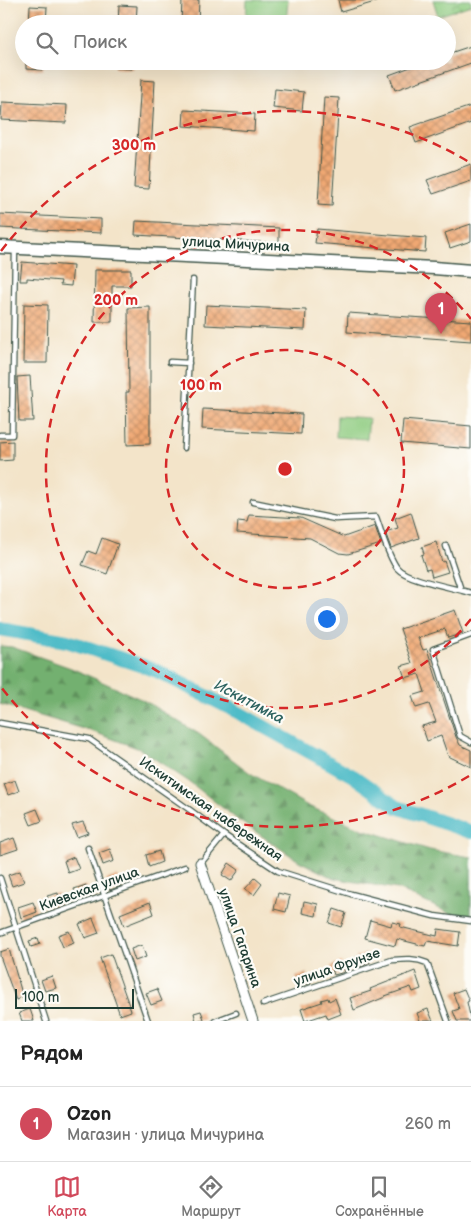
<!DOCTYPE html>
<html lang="ru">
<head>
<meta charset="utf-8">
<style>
	body { margin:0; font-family:"Balsamiq Sans",sans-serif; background:#f6f6f6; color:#222 }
	.scale { position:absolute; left:15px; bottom:12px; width:119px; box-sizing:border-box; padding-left:5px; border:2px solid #1f3d34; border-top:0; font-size:14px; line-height:18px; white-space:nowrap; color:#1f3d34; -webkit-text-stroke:4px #fdfcf7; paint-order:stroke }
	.you { position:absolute; left:326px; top:618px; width:18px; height:18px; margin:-12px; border:4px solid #fff; border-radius:50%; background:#1a73e8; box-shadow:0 0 0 8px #1a73e833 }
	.badge { display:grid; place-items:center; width:32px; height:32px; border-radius:50%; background:#d1495b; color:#fff; font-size:16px; font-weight:700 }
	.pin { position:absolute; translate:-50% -41px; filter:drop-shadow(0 1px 2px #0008) }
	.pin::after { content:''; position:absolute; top:26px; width:18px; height:15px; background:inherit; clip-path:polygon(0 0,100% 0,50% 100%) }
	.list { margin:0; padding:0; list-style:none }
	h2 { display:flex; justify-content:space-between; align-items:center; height:65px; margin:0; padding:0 20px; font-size:21px }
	h2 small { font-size:16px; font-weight:400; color:#767676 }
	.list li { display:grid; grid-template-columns:32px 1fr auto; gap:15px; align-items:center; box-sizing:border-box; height:75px; padding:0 20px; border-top:1px solid #e0e0e0 }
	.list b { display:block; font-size:19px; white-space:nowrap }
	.list p { margin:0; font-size:16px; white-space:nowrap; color:#767676 }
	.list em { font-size:16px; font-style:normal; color:#767676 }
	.icon { flex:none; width:28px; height:28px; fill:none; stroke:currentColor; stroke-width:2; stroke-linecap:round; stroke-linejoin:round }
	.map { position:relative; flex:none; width:471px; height:1021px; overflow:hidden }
	.search { position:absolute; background:#fff; box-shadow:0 5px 20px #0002; left:15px; right:15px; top:15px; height:55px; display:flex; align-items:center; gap:12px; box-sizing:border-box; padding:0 18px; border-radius:28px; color:#767676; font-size:19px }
	.sheet { height:140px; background:#fff }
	nav { display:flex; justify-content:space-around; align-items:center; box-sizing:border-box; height:70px; border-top:1px solid #e0e0e0; background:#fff; font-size:14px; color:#767676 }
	nav a { display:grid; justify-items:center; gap:2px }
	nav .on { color:#d1495b }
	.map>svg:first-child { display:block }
	.forest { fill:url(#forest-firs); stroke:#497652 }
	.park { fill:url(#park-crowns); stroke:#57845a }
	.garden { fill:#8fcc81; stroke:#57845a }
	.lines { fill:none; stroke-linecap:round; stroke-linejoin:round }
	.river { stroke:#4fbcc8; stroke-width:14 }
	.building { fill:url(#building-cross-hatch) }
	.lane-casing { stroke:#3f564a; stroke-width:7 }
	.street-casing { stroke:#3f564a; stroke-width:11 }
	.secondary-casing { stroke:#3f564a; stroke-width:15 }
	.lane { stroke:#fff; stroke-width:4.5 }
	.street { stroke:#fff; stroke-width:9 }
	.secondary { stroke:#fff; stroke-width:12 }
	.ring { fill:none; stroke:#d62828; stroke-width:2.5; stroke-dasharray:9 6 }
	.labels { text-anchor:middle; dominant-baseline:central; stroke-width:4.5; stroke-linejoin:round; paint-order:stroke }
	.street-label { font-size:14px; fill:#1f3d34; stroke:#fdfcf7 }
	.water-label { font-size:15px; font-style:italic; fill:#2d6360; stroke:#fdfcf7 }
	.centre { fill:#d62828; stroke:#fdfcf7; stroke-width:2.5 }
	.ring-label { font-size:15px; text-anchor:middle; font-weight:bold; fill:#d62828; stroke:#fdfcf7; stroke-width:4.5; stroke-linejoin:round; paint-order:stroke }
</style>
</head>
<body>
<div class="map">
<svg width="471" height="1021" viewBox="0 0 471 1021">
	<defs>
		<pattern id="forest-firs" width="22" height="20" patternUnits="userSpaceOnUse" patternTransform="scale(1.25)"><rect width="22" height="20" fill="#73b06f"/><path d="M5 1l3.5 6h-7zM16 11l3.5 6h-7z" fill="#5e905c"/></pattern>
		<pattern id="park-crowns" width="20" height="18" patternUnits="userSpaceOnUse" patternTransform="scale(1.25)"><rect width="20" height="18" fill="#8fcc81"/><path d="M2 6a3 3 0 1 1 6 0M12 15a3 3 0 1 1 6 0" fill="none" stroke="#74a76a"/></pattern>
		<pattern id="building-cross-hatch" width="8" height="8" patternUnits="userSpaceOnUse" patternTransform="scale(1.25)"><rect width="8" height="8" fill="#f0a873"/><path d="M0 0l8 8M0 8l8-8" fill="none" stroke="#c28a5f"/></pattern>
	</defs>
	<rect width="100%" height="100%" fill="#fdfcf7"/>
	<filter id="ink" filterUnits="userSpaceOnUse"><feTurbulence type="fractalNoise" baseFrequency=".02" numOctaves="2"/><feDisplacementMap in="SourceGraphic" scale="10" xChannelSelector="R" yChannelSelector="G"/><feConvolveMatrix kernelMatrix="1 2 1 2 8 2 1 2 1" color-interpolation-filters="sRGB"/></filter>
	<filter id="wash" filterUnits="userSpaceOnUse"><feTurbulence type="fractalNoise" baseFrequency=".0096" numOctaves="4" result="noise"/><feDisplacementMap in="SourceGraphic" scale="20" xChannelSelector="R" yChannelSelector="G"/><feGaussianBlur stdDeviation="1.12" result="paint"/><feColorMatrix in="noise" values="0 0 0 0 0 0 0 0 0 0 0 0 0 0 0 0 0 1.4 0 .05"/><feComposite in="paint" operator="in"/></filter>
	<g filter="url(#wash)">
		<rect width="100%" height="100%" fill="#f3e4c9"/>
		<!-- forest -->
		<path class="forest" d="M0,646L12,647L71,668L143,700L199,734L250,773L308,806L362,829L430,850L471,857V915L451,914L397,889L333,878L299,861L238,820L191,783L140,749L91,731L0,704Z"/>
		<!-- park -->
		<path class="park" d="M433,0H471V5L438,16Z"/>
		<!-- garden -->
		<path class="garden" d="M247,0H288L286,24H246Z
			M337,416L369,418L367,439L336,437Z"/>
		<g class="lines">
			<!-- river -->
			<path class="river" d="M0,629L67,641L155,670L232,709L353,776L397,807L471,832"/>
		</g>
		<g id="blocks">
			<!-- building -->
			<path class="building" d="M182,0H199L198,24H181Z
				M338,0H375V2L341,12Z
				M119,5L137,6L136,24H118Z
				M30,6L47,7L46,24H29Z
				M471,46V63L395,90L389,75L427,61H447V54Z
				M26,61H44L43,70L26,69Z
				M115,61H133L132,69L115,68Z
				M141,80L155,81L149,189L134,188Z
				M275,89L304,92L302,111L273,108Z
				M324,97L339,98L332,206L318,205Z
				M2,102L67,105L66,123L1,120Z
				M471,106V123L416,143L410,127Z
				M184,110L255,114L254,131L183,126Z
				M471,164V181L433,194L427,180Z
				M0,214L101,219V233L0,228Z
				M136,221L279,228V243L135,235Z
				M471,224V241L450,248L445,233Z
				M317,229L426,238L425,252L315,243Z
				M22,262L73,266L71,286L60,285L61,281L27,278V281H20Z
				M95,270H131V286H112V322H94Z
				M24,304L48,305L47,363H23Z
				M206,305L306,310L305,330L205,325Z
				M150,307V444L127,445L126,392H129L128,308Z
				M348,313L471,321V341L347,332Z
				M30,376L33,421H19L17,377Z
				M203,409L302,414L301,434L202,429Z
				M403,420L471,426V449L401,443Z
				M13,441V460L0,461V442Z
				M411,512L419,538L391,548L385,532L398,528L395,518Z
				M249,515L301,518L344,537L375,526L381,544L348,554L339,553L310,538L237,533L238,521L247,522Z
				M102,538L118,544L107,574L82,565L88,551L96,554Z
				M436,542L442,562L444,561L448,572L432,577L430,569L426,570L421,555L424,554L422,547Z
				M455,610L463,633L448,638L445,629L418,638L423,650L427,649L456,737L460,745L471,750V767L448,756L441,736L427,741L422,726L436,722L429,704L416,708L412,696L425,692L419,674L405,678L401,666L412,663L400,629Z
				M15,780L19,791L8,795L4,784Z
				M37,809L42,821L31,825L26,813Z
				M83,822L88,833L77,837L72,825Z
				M14,838L18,849L0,855V843Z
				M110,849L114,861L103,865L99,853Z
				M159,851L162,862L149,867L146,855Z
				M74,857L79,869L68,873L64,861Z
				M229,863L239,870L231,881L222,875Z
				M20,871L24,882L12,886L8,875Z
				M117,876L121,886L110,890L106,880Z
				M255,878L262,884L254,895L245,889Z
				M86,885L90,896L78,900L74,889Z
				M58,893L60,905L51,908L47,896Z
				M278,893L290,896L286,912L274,909Z
				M304,901L318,904L316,916L302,913Z
				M33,902L37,912L21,918L18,907Z
				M150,902L154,914L124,926L120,914Z
				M334,909L346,913L341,927L329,923Z
				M93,918L99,933L85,938L79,924Z
				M370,920L391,926L392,922L401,924L400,927L437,936L438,929L460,932L458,946L427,941L425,946L397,939L395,946L365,938Z
				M69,931L74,943L63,947L58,935Z
				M38,938L40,944L31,947L29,941Z
				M142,945L146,957L135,961L131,949Z
				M9,949L23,997L16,1000L0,956V952Z
				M367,953L370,963L359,967L356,957Z
				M111,954L131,1011L120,1015L100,958Z
				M341,962L345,972L334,975L331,966Z
				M415,971L421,989L413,992L411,987L385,996V997L354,1010L350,998L371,991L370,989Z
				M307,973L311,983L300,987L296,977Z
				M52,976L56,988L45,991L41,980Z
				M157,989L162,1001L151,1005L146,993Z
				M464,989L469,1001L467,1002L471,1021H457L453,1011L459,1009L453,993Z
				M328,998L329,1001L335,998L341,1014L328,1019L326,1014L305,1021L301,1009L322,1002L321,1000Z
				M30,1009L34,1021H22L19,1013Z
				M428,1009L433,1021H420L417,1013Z
				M201,1011L204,1019L196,1021L194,1013Z"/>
		</g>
	</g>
	<g filter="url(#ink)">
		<use href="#blocks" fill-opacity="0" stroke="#3f564a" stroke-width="1"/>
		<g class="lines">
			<!-- lane casing -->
			<g class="lane-casing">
				<path id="lane" d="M170,362L189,363
					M0,435H12L15,249
					M184,448L193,280
					M253,502L335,519L376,517C382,533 387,554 397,568C407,580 455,588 471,593
					M446,546L461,590
					M471,635L433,649L460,736L471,742
					M0,723L89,739L190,810L224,835L278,871L351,894L434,916L471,921
					M88,848L148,1021
					M201,863L224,835
					M0,878L46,1021
					M0,933L185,867
					M263,1004L392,960C405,959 415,958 427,963L448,1021
					M215,1021L236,1013"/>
			</g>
			<!-- street casing -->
			<g class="street-casing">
				<path id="street" d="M200,863L253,1021"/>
			</g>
			<!-- secondary casing -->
			<g class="secondary-casing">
				<path id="secondary" d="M0,247L434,268L471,271"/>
			</g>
			<!-- lane -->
			<use href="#lane" class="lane"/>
			<!-- street -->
			<use href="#street" class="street"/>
			<!-- secondary -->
			<use href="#secondary" class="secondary"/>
		</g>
	</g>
	<!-- distance rings -->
	<g class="ring">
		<circle cx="285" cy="469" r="119"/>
		<path d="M471 619A239 239 0 1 1 471 319"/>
		<path d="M469 776A358 358 0 0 1 1 687M1 251A358 358 0 0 1 469 162"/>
	</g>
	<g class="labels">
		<!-- street labels -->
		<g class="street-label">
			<text transform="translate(236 244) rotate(3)">улица Мичурина</text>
			<text transform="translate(211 809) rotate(35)">Искитимская набережная</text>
			<text transform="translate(89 889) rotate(-20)">Киевская улица</text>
			<text transform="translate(240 938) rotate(71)">улица Гагарина</text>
			<text transform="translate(337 967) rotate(-19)">улица Фрунзе</text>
		</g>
		<!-- water labels -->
		<g class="water-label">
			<text transform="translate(249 702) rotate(28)">Искитимка</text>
		</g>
	</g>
	<circle cx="285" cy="469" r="8" class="centre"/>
	<g class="ring-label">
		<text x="134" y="150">300 m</text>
		<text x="116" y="305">200 m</text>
		<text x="201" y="390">100 m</text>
	</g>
</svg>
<div class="scale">100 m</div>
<div class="you"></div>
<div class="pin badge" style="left:441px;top:334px">1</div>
<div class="search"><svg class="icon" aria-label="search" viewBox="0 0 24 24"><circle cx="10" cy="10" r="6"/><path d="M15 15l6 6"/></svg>Поиск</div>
</div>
<section class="sheet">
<h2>Рядом<small></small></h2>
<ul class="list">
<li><span class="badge">1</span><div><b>Ozon</b><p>Магазин · улица Мичурина</p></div><em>260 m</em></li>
</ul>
</section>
<nav>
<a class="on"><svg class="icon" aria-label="map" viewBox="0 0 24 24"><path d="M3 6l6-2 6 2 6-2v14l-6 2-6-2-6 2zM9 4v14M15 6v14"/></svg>Карта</a>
<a><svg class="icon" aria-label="directions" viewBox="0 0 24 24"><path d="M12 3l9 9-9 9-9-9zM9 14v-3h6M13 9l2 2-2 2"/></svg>Маршрут</a>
<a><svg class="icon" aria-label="saved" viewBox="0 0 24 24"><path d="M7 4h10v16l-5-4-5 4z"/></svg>Сохранённые</a>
</nav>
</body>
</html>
